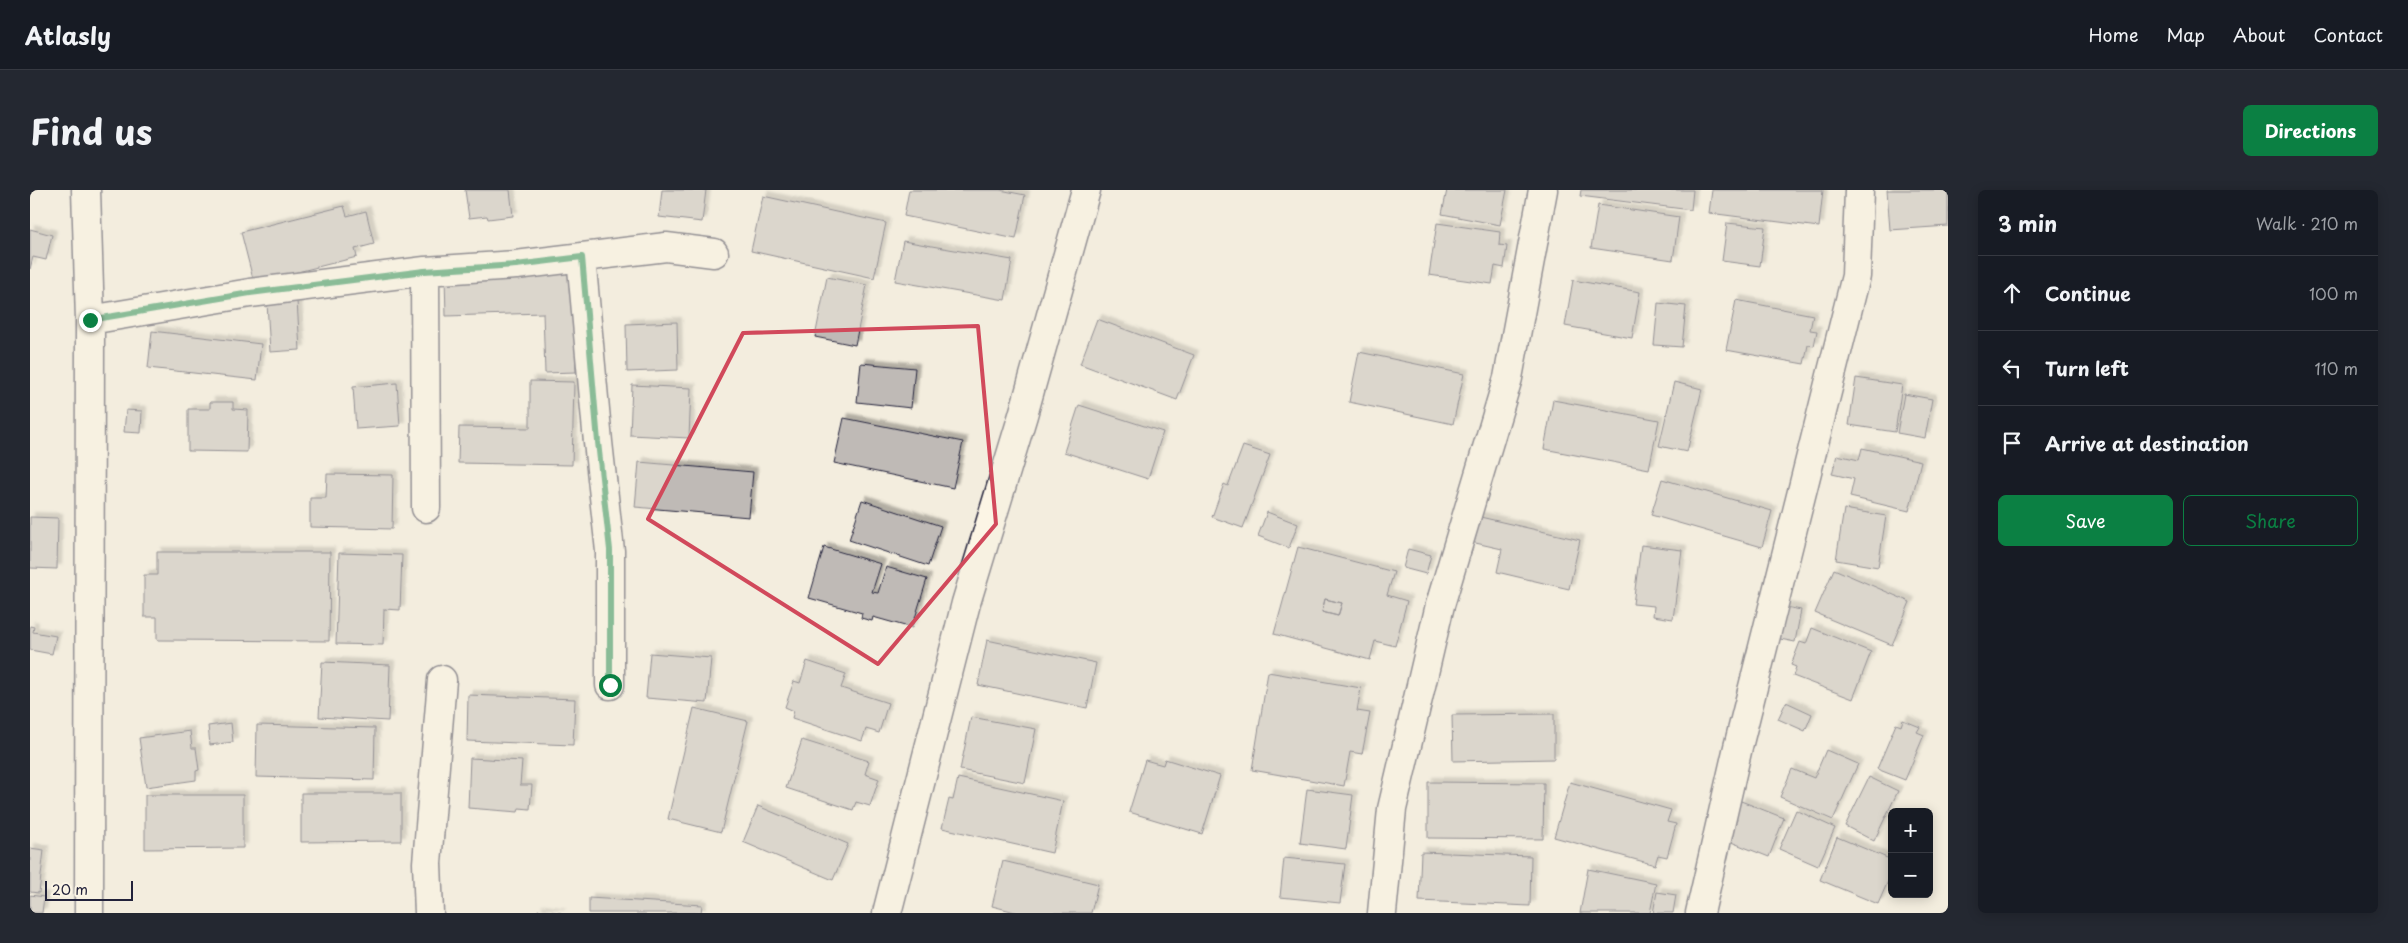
<!DOCTYPE html>
<html lang="en">
<head>
<meta charset="utf-8">
<style>
	body { margin:0; font-family:"Playpen Sans",sans-serif; background:#242831; color:#f1f3f6 }
	.controls { position:absolute; right:15px; bottom:15px; display:grid; overflow:hidden; border-radius:8px; box-shadow:0 2px 12px #0003 }
	.controls button { width:45px; height:45px; display:grid; place-items:center; padding:0; border:0; border-bottom:1px solid #363941; background:#171b24; color:#f1f3f6; font:25px sans-serif }
	.scale { position:absolute; left:15px; bottom:12px; width:88px; box-sizing:border-box; padding-left:5px; border:2px solid #22223b; border-top:0; font-size:14px; line-height:18px; white-space:nowrap; color:#22223b; -webkit-text-stroke:4px #fcf5e5; paint-order:stroke }
	.stop { position:absolute; width:15px; height:15px; margin:-11px; border:4px solid #0b8043; border-radius:50%; background:#fff }
	.stop.end { background:#0b8043; border-color:#fff; box-shadow:0 1px 5px #0008 }
	.list { margin:0; padding:0; list-style:none }
	h2 { display:flex; justify-content:space-between; align-items:center; height:65px; margin:0; padding:0 20px; font-size:21px }
	h2 small { font-size:16px; font-weight:400; color:#9ea1a6 }
	.list li { display:grid; grid-template-columns:32px 1fr auto; gap:15px; align-items:center; box-sizing:border-box; height:75px; padding:0 20px; border-top:1px solid #363941 }
	.list b { display:block; font-size:19px; white-space:nowrap }
	.list em { font-size:16px; font-style:normal; color:#9ea1a6 }
	.actions { display:flex; gap:10px; padding:15px 20px }
	.actions a { flex:1; padding:11px 0; border:1px solid #0b8043; border-radius:8px; text-align:center; font-size:18px; color:#0b8043 }
	.actions .main { background:#0b8043; color:#fff }
	.icon { flex:none; width:28px; height:28px; fill:none; stroke:currentColor; stroke-width:2; stroke-linecap:round; stroke-linejoin:round }
	.map { position:relative; flex:none; width:1918px; height:723px; overflow:hidden; border-radius:8px }
	header { display:flex; align-items:center; gap:30px; box-sizing:border-box; height:70px; padding:0 25px; background:#171b24; border-bottom:1px solid #363941 }
	header strong { font-size:24px }
	nav { display:flex; gap:28px; margin-inline-start:auto; font-size:18px }
	.intro { display:flex; align-items:center; justify-content:space-between; box-sizing:border-box; height:120px; padding:0 30px }
	h1 { margin:0; font-size:35px }
	.button { padding:12px 22px; border-radius:8px; background:#0b8043; color:#fff; font-size:18px; font-weight:700 }
	main { display:flex; gap:30px; padding:0 30px }
	aside { flex:1; background:#171b24; border-radius:8px; box-shadow:0 2px 12px #0003 }
	.map>svg:first-child { display:block }
	.building { fill:#bfbab6; stroke:#22223b; fill-rule:evenodd; filter:url(#shadow) }
	.lines { fill:none; stroke-linecap:round; stroke-linejoin:round }
	.street-casing { stroke:#22223b; stroke-width:31 }
	.street { stroke:#fcf5e5; stroke-width:28 }
	.route { stroke:#0b8043; stroke-width:6 }
	.marked { fill:none; stroke:#d1495b; stroke-width:4; stroke-linejoin:round }
</style>
</head>
<body>
<header>
<strong>Atlasly</strong>
<nav><a>Home</a><a>Map</a><a>About</a><a>Contact</a></nav>
</header>
<div class="intro"><h1>Find us</h1><a class="button">Directions</a></div>
<main>
<div class="map">
<svg width="1918" height="723" viewBox="0 0 1918 723">
	<defs>
		<filter id="shadow"><feDropShadow dx="4.5" dy="-4.5" stdDeviation="1" flood-color="#0004"/></filter>
	</defs>
	<rect width="100%" height="100%" fill="#f3edde"/>
	<filter id="ink" filterUnits="userSpaceOnUse"><feTurbulence type="fractalNoise" baseFrequency=".02" numOctaves="2"/><feDisplacementMap in="SourceGraphic" scale="10" xChannelSelector="R" yChannelSelector="G"/><feConvolveMatrix kernelMatrix="1 2 1 2 8 2 1 2 1" color-interpolation-filters="sRGB"/></filter>
	<g filter="url(#ink)">
		<!-- building -->
		<path class="building" d="M435,0H480L483,26L458,29L457,26L439,28Z
			M632,0H676L672,32L629,27Z
			M879,0H970L995,5L986,49L874,26Z
			M1417,0H1477L1470,35L1412,24Z
			M1551,0H1663L1661,20L1550,6Z
			M1682,0H1793L1789,37L1679,23Z
			M1857,0H1918V36L1860,40Z
			M733,6L856,33L844,88L721,61Z
			M1568,15L1649,27L1643,70L1561,58Z
			M314,16L317,26L336,21L344,54L325,59L327,67L224,93L211,42Z
			M1407,33L1470,42L1469,55L1477,56L1474,78L1465,76L1462,94L1399,85Z
			M1697,33L1735,37L1730,76L1692,71Z
			M0,39L22,45L16,70L3,67L0,79Z
			M873,51L982,70L975,110L865,91Z
			M543,83L546,182L515,183L513,123L416,126L415,87Z
			M797,87L837,95L825,155L785,147Z
			M1543,90L1610,102L1602,148L1535,136Z
			M1706,110L1783,125L1780,140L1787,141L1784,156L1778,155L1774,174L1696,160Z
			M267,111L270,160L240,162L237,113Z
			M1628,113L1656,116L1652,157L1624,155Z
			M1067,129L1164,165L1147,210L1050,174Z
			M647,132L648,180L597,182L596,134Z
			M122,141L231,154L227,190L118,178Z
			M1329,162L1434,184L1423,234L1319,212Z
			M831,173L885,178L881,218L827,212Z
			M1826,188L1872,195L1865,242L1819,235Z
			M500,191L544,192L542,275L428,273L429,237L500,238Z
			M1644,192L1672,199L1657,262L1629,256Z
			M367,193L370,236L326,239L323,197Z
			M602,195L661,198L659,248L600,245Z
			M1874,204L1902,209L1895,248L1867,243Z
			M1523,210L1629,230L1619,279L1514,259Z
			M180,212H203V219L218,220L217,262L158,261V219H180Z
			M1049,215L1133,242L1118,289L1034,262Z
			M96,220L112,221L111,243L94,242Z
			M814,228L933,252L923,298L804,273Z
			M1213,256L1240,265L1213,338L1182,327L1194,294L1198,296Z
			M1832,258L1891,271L1879,321L1820,307L1824,289L1802,284L1807,265L1829,270Z
			M609,272L723,282L719,327L605,317Z
			M297,284L363,285L362,339L280,337V308H296Z
			M1632,289L1742,321L1732,357L1621,325Z
			M832,310L911,336L898,376L819,350Z
			M1814,319L1856,326L1848,377L1806,370Z
			M1237,322L1268,334L1259,358L1228,346Z
			M1446,326L1550,350L1539,399L1467,382L1472,359L1441,352Z
			M0,327L28,328L27,379L0,378Z
			M1611,355L1652,360L1643,429L1623,426L1624,416L1603,414Z
			M794,357L851,374L842,402L848,403L856,377L897,389L882,438L843,427L842,431L831,428L832,423L779,408Z
			M1268,357L1364,382L1357,405L1377,411L1365,456L1345,451L1340,470L1244,444ZM1295,409L1312,413L1308,426L1292,422Z
			M1378,359L1401,365L1396,384L1373,378Z
			M127,362H300L299,451L127,450V427H114V385H127Z
			M309,363L372,365L370,420L354,419L353,455L306,454Z
			M1804,379L1880,412L1862,455L1785,423Z
			M1295,409L1312,413L1308,426L1292,422Z
			M1751,416L1771,420L1765,452L1745,448Z
			M0,436L4,437L3,442L26,446L22,464L0,460Z
			M1782,438L1841,462L1823,509L1763,486L1766,477L1761,475L1770,452L1776,454Z
			M957,450L1066,473L1057,518L948,495Z
			M620,463L681,468L677,513L616,508Z
			M777,471L816,484L811,498L858,513L849,543L836,539L832,551L762,528L764,521L755,517L764,491L770,493Z
			M292,472L360,475L358,531L289,527Z
			M1238,482L1331,498L1327,521L1340,523L1332,564L1320,562L1314,596L1222,580Z
			M438,505L545,509L543,555L437,551Z
			M1756,512L1782,524L1775,541L1748,529Z
			M664,518L718,531L691,642L638,629Z
			M1524,524V569L1423,571L1422,525Z
			M941,527L1006,539L995,593L930,580Z
			M1873,530L1890,537L1887,542L1894,545L1875,590L1847,579L1866,534L1871,536Z
			M201,533L203,552L180,555L178,536Z
			M227,535L345,538L344,590L226,587Z
			M160,541L162,558H166L169,580L166,581V590L116,597L109,548Z
			M772,550L839,571L835,584L849,589L840,616L826,612L823,620L756,598Z
			M1796,560L1828,574L1803,630L1750,607L1762,579L1784,588Z
			M440,568L492,571L490,595H502L500,619L489,618L488,622L438,618Z
			M1135,569L1190,586L1172,644L1099,622L1115,570L1133,575Z
			M1839,587L1868,601L1844,651L1815,636Z
			M928,588L1033,611L1022,663L912,638L919,609L923,610Z
			M1398,592L1514,593L1513,649L1398,648Z
			M1540,592L1641,620L1637,632L1646,634L1637,667L1628,665L1625,675L1524,647Z
			M1277,599L1323,605L1316,659L1270,653Z
			M271,603H371V651L271,652Z
			M115,605H213V658L115,659Z
			M1711,611L1754,628L1739,667L1696,650Z
			M728,616L818,654L803,690L713,652Z
			M1766,620L1805,638L1788,676L1749,659Z
			M1807,647L1862,670V682L1848,714L1790,690Z
			M0,658L14,660L9,703L0,702Z
			M1391,662L1501,666L1500,716L1389,711Z
			M1254,668L1315,674L1310,713L1250,707Z
			M973,671L1068,694L1061,723H989L962,716Z
			M1558,679L1626,693L1620,723H1550Z
			M1627,702L1646,705L1643,723H1623Z
			M0,705L14,707L12,723H0Z
			M559,708L672,715L671,723H559Z
			M508,720L531,723H508Z"/>
		<g class="lines">
			<!-- street casing -->
			<g class="street-casing">
				<path id="street" d="M56,0L60,130L59,723
					M551,67L568,252L580,361V495
					M395,81L396,318
					M60,130L220,103L395,81L486,75L636,57L684,63
					M399,723L397,673L412,490
					M857,723L936,413L993,225L1056,0
					M1352,723L1362,619L1410,415L1478,188L1513,0
					M1670,723L1708,557L1826,86L1829,0"/>
			</g>
			<!-- street -->
			<use href="#street" class="street"/>
		</g>
	</g>
	<g class="lines" filter="url(#ink)">
		<!-- route -->
		<path class="route" d="M60,130L220,103L394,81L486,75L552,67L568,252L580,360V495"/>
	</g>
	<!-- marked area -->
	<path d="M0 0H1918V723H0ZM948,136L966,334L848,474L618,329L713,143Z" fill="#f3edde" fill-opacity=".55" fill-rule="evenodd"/>
	<path class="marked" d="M948,136L966,334L848,474L618,329L713,143Z"/>
</svg>
<div class="controls">
<button>+</button>
<button>−</button>
</div>
<div class="scale">20 m</div>
<div class="stop" style="left:580px;top:495px"></div>
<div class="stop end" style="left:60px;top:130px"></div>
</div>
<aside>
<h2>3 min<small>Walk · 210 m</small></h2>
<ul class="list">
<li><svg class="icon" aria-label="ahead" viewBox="0 0 24 24"><path d="M12 20V5M6 11l6-6 6 6"/></svg><div><b>Continue</b></div><em>100 m</em></li>
<li><svg class="icon" aria-label="left" viewBox="0 0 24 24"><path d="M17 20v-9H6M10 6l-5 5 5 5"/></svg><div><b>Turn left</b></div><em>110 m</em></li>
<li><svg class="icon" aria-label="arrive" viewBox="0 0 24 24"><path d="M6 21V4h12l-3 4 3 4H6"/></svg><div><b>Arrive at destination</b></div></li>
</ul>
<div class="actions"><a class="main">Save</a><a>Share</a></div>
</aside>
</main>
</body>
</html>
